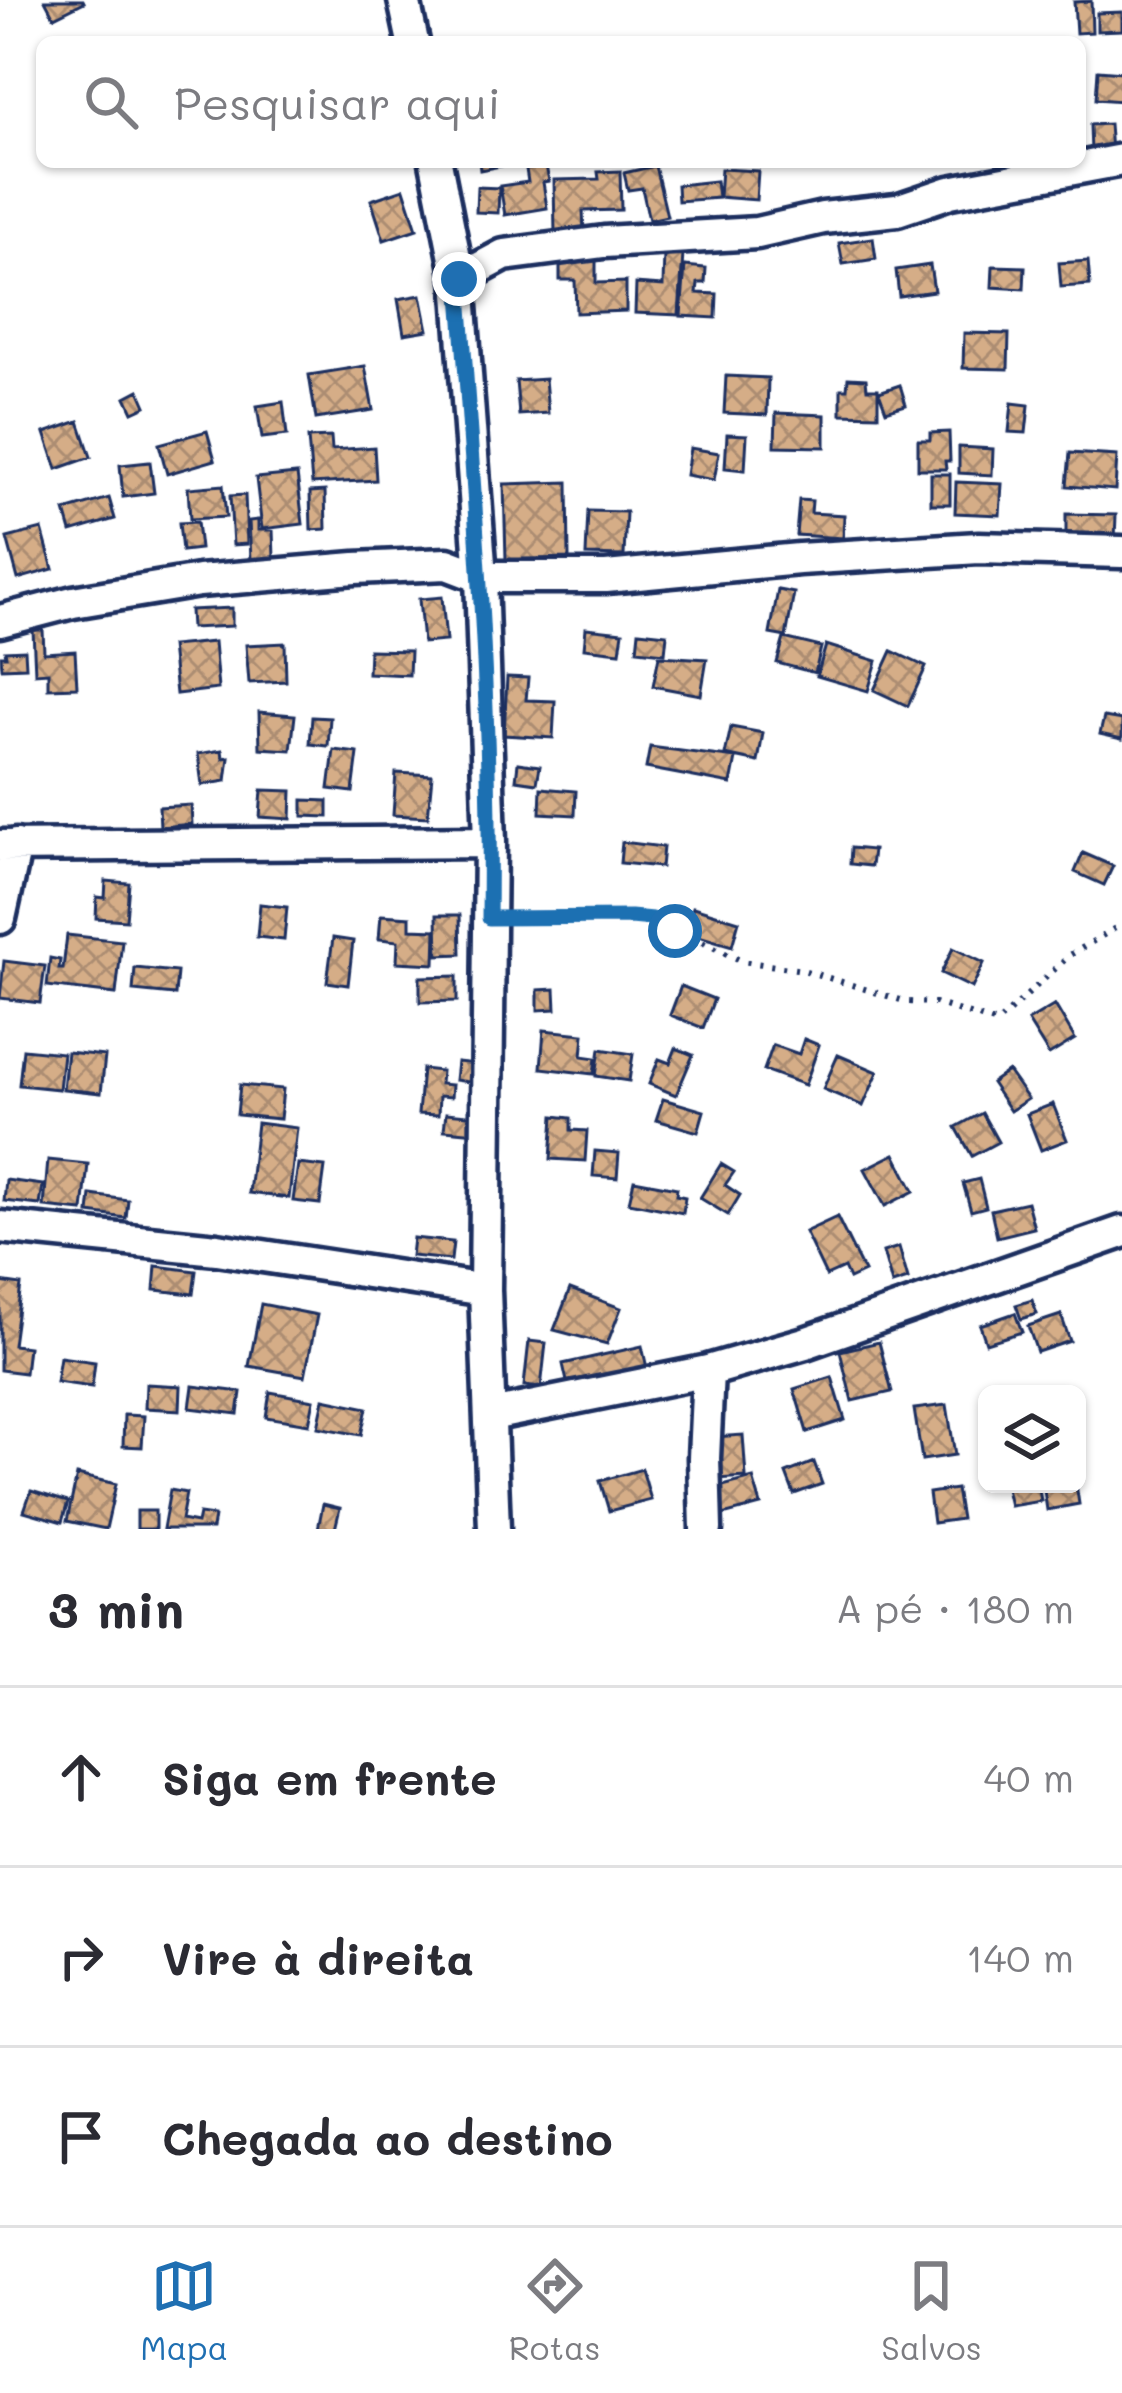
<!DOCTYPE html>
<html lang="pt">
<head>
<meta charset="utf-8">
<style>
	body { margin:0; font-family:Mali,sans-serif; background:#f2f2f3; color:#2b2b33 }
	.controls { position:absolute; right:36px; bottom:36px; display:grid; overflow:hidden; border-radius:18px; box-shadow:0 3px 9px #0004 }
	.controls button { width:108px; height:108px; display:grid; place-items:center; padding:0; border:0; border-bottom:3px solid #e1e1e2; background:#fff; color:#2b2b33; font:60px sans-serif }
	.stop { position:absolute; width:36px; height:36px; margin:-27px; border:9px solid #1f6fb2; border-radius:50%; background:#fff }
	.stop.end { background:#1f6fb2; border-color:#fff; box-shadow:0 3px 12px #0008 }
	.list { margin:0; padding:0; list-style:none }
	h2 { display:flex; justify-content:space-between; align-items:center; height:156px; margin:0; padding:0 48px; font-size:51px }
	h2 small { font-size:39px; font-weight:400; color:#7c7c81 }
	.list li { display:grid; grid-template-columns:78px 1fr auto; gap:36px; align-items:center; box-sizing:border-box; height:180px; padding:0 48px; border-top:3px solid #e1e1e2 }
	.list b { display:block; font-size:45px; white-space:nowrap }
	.list em { font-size:39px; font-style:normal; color:#7c7c81 }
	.icon { flex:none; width:66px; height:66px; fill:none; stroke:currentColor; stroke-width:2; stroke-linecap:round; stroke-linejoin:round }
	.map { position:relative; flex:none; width:1122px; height:1529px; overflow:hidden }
	.search { position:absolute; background:#fff; box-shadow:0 3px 9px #0004; left:36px; right:36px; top:36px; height:132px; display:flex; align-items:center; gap:30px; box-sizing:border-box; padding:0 42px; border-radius:18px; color:#7c7c81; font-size:45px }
	.sheet { height:696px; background:#fff }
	nav { display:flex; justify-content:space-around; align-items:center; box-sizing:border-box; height:168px; border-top:3px solid #e1e1e2; background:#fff; font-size:33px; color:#7c7c81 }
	nav a { display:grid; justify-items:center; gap:6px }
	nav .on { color:#1f6fb2 }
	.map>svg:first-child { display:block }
	.building { fill:url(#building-cross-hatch); stroke:#1b2f5e; stroke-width:3 }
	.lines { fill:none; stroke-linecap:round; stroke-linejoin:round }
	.street-casing { stroke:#1b2f5e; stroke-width:39 }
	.path { stroke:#1b2f5e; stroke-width:6; stroke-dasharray:3 9; stroke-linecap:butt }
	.street { stroke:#fff; stroke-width:30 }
	.route { stroke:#1f6fb2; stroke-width:15 }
</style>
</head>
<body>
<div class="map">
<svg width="1122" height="1529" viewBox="0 0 1122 1529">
	<defs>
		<pattern id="building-cross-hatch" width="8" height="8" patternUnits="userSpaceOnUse" patternTransform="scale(3)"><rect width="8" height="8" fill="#d5ad87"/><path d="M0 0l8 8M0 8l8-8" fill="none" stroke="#ac8d72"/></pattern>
	</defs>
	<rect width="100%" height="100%" fill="#fff"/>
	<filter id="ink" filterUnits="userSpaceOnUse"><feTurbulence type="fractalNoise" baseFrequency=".00833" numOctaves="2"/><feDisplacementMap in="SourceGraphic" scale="24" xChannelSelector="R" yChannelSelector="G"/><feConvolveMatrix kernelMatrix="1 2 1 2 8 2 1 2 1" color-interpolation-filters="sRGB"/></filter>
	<g filter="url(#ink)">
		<!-- building -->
		<path class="building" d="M45,0H83L84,2L54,17Z
			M1091,1L1092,32L1076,33L1074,2Z
			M1122,12V30L1097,31V13Z
			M1098,70L1122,72V101L1096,99Z
			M1109,124L1111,152L1091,153L1090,125Z
			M479,162H511V164L480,170Z
			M546,166L549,181L543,182L547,208L505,215L500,186L528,182L526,169Z
			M655,166L667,216L649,220L642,188L628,190L624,173Z
			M721,169L758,171L756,200L719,197Z
			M620,171L621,210L583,211L584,233L555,234L554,180L599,179L598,172Z
			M716,181L718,198L678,201L677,185Z
			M477,187L499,188L498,213L476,212Z
			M404,189L417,229L384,240L371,200Z
			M873,238L876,259L843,264L839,243Z
			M664,253L683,254L679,315L635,313L636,284L663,286Z
			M596,260V283L626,282V311L576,313L575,280H560V261Z
			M1088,261L1090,285L1061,287L1059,263Z
			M930,265L934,291L899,296L896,270Z
			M685,266L706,268L705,283H698L697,293L717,294L716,318L681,316Z
			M993,266L1025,267L1024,289L992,287Z
			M421,295L428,330L404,334L398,299Z
			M964,333L1009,334L1008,369L963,368Z
			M365,366L373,410L316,419L309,375Z
			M726,376L768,378L767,415L724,413Z
			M848,378L866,379L867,389H878V415L841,414V389H847Z
			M545,379L548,413L519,415L516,381Z
			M900,385L906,405L886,411L879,392Z
			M139,390L146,406L133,412L126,397Z
			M283,402L287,435L262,438L257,406Z
			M1012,403L1029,405L1026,433L1009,432Z
			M776,413L825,415V447L775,446Z
			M79,421L91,457L57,469L45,433Z
			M207,431L215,460L167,474L159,444Z
			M949,432L950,461H945L946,469H918V440H930V433Z
			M727,434L747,435L745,470L725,468Z
			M331,437L332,450L374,447L376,480L312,484L308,438Z
			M959,447L993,449L992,475L959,473Z
			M690,448L719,453L714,480L686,475Z
			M1070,453L1117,456L1115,490L1067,486Z
			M150,462L154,493L123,497L120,465Z
			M297,474L303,524L262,529L256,478Z
			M931,474H950V504H931Z
			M568,482L569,558L506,560L504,484Z
			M956,482L1002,484L1000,515L955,513Z
			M223,485L226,517L190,519L188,488Z
			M325,491L326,529L311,530L310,492Z
			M245,495L247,544L233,545L230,496Z
			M109,498L115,519L71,532L65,511Z
			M799,500L812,501L811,513L844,515L843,538L796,535Z
			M588,511L626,512L624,556L586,555Z
			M1066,514L1116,515L1115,539L1066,538Z
			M258,520V530H273L274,558L251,559L249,521Z
			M197,522L200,549L182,551L179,523Z
			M42,529L53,569L18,579L7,538Z
			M778,590L794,593L786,637L770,634Z
			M442,597L446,641L423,643L419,599Z
			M232,608V626L191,628L190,610Z
			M586,628L623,632L620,652L584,648Z
			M33,630H43L44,653L75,651L77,687L48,688V672L35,673Z
			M639,631L667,634L665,653L637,650Z
			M784,638L821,647L815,673L777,663Z
			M214,642L218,689L176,694L171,646Z
			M285,643L286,681L249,683L246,645Z
			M826,645L877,661L868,691L817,676Z
			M25,650L26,667L2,668L1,656H6L5,651Z
			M369,650L410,651L409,675L368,673Z
			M892,651L926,667L908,706L874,690Z
			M659,656L707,659L701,695L653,686Z
			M507,677L528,678L526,700L555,701L553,738L504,735Z
			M259,712L295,715L291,750L260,748Z
			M312,717L330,718L328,746L310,744Z
			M1104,717L1122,720V739L1100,734Z
			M731,727L763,733L758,762L725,755Z
			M650,747L736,758L731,784L646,768Z
			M222,750L223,758L229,757L226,781L202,785L198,754Z
			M334,750L358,753L353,792L329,789Z
			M518,763L540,766L537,783L516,780Z
			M396,773L432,775L428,817L393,815Z
			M541,788L576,791L575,815L540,813Z
			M262,790L292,791L291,819L260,817Z
			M303,800L328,801V817L303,816Z
			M191,805L192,824L160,827L159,807Z
			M622,842L663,847L661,867L620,863Z
			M851,848L873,850L871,866L850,864Z
			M1083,853L1113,866L1104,885L1075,872Z
			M106,881L129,883L126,920L96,918L97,897L105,898Z
			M260,904L287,907L284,940L257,937Z
			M693,907L739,921L732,946L685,932Z
			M381,915L410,917V929L436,930L435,964L397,962L398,941L379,939Z
			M437,915H460L461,954L438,955Z
			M67,935L122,941L116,994L47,986L50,958L60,960L59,969H63Z
			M333,938L353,941L348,985L327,982Z
			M953,948L984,963L972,988L941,973Z
			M4,961L45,966L40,1003L0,998Z
			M135,968L177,972L175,995L133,991Z
			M457,976V1001L420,1002V977Z
			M681,986L714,999L703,1028L670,1015Z
			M555,989L556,1009L538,1010V990Z
			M1055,1005L1075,1039L1049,1055L1028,1021Z
			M544,1030L584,1034L582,1056L596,1058L594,1074L541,1068Z
			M804,1039L819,1045L805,1085L764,1070L773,1045L799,1054Z
			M676,1048L693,1055L676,1095L649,1084L659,1059L670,1063Z
			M23,1049L63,1053L59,1089L19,1085Z
			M600,1049L633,1054L629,1081L596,1076Z
			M67,1052L105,1056L101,1093L63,1089Z
			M838,1055L878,1072L863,1106L823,1089Z
			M457,1062L477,1064L476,1083L455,1080Z
			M422,1069L441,1071L440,1084L452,1085L451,1097L439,1096L438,1115L418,1114Z
			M1008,1071L1028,1099L1010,1111L991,1083Z
			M240,1085L283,1089L280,1119L237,1115Z
			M663,1099L704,1111L698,1132L656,1120Z
			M1053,1104L1067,1140L1041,1150L1027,1114Z
			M446,1113L479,1116L478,1133L444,1130Z
			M982,1113L998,1142L972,1156L956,1127Z
			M554,1116L571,1118V1130L587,1131L585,1161L551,1159Z
			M257,1123L297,1128L289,1198L249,1193Z
			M595,1151L619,1153L617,1178L593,1176Z
			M895,1154L914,1191L885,1206L865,1169Z
			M48,1160L88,1164L83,1211L44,1207Z
			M298,1164L325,1167L320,1204L293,1201Z
			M721,1164L734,1172L725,1185L740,1195L728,1215L700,1198Z
			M979,1179L986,1207L971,1211L963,1183Z
			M6,1180L43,1185L40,1205L4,1201Z
			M634,1180L677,1188L676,1195L685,1197L683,1213L629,1202Z
			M91,1195L128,1200L126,1218L89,1213Z
			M1027,1202L1034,1228L997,1237L991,1210Z
			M837,1217L864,1272L849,1279L844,1268L826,1276L805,1232Z
			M413,1238L453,1242L451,1260L411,1256Z
			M899,1247L908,1279L892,1284L883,1252Z
			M156,1266L196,1271L193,1294L154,1290Z
			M0,1282L21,1285L13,1345L28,1347L25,1373L0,1370Z
			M570,1289L621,1308L607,1344L554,1330Z
			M1032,1300L1037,1314L1021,1319L1016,1305Z
			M261,1304L317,1315L305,1376L249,1366Z
			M1015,1313L1022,1332L986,1343L980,1325Z
			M1061,1315L1070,1341L1037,1352L1028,1326Z
			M529,1341L546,1343L541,1388L524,1386Z
			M879,1342L892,1392L852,1401L840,1351Z
			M642,1346L647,1368L568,1386L563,1364Z
			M60,1357L95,1362L92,1387L56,1382Z
			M832,1377L845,1420L807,1432L794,1389Z
			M146,1384L181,1386L180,1410L145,1408Z
			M193,1386L241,1392L238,1414L190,1408Z
			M270,1392L314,1400L309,1424L266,1417Z
			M324,1399L367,1408L361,1435L318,1427Z
			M947,1405L955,1455L922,1460L914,1409Z
			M124,1415L144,1416L142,1447L123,1446Z
			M743,1435L746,1477L717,1479L714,1437Z
			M814,1462L822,1484L794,1494L786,1473Z
			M642,1469L651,1500L609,1511L600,1481Z
			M77,1475L116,1484L106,1529L67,1521Z
			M753,1478L761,1505L723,1515L715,1488Z
			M1005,1484H1038L1041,1501L1010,1506Z
			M1043,1484H1076L1079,1504L1047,1510Z
			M956,1489L961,1519L933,1523L929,1493Z
			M170,1490L186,1493L181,1520L197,1523L199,1514L214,1516L212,1529H163Z
			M31,1491L68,1502L62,1522L24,1511Z
			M323,1504L340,1508L335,1529H318Z
			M137,1511H155V1529H137Z"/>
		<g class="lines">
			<!-- street casing -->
			<g class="street-casing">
				<path id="street" d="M404,0L413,42
					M436,162L459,279L481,577L490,842L485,1290L494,1529
					M459,279L504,255L604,242L757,233L823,218L897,210L950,192L1122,160
					M0,621L73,602L199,581L355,568L447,564L481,577H606L799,559L979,548L1122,552
					M0,846L490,842
					M0,918L16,845
					M0,1227L217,1249L485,1290
					M491,1415L708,1371L805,1343L1122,1232
					M706,1529L704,1458L708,1371"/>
			</g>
			<!-- path -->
			<path class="path" d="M516,919H653L742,961L803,970L907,1002L935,1003L997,1023L1070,955L1122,924"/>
			<!-- street -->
			<use href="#street" class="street"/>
		</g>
	</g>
	<g class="lines" filter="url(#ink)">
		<!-- route -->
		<path class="route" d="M459,279C474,492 492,705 489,918L631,917L652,919L675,931"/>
	</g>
</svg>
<div class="controls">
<button><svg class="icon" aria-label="layers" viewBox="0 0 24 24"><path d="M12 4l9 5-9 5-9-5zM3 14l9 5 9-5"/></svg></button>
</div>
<div class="stop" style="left:675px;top:931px"></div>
<div class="stop end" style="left:459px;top:279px"></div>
<div class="search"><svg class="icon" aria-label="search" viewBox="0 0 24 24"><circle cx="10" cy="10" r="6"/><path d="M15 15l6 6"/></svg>Pesquisar aqui</div>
</div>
<section class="sheet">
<h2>3 min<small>A pé · 180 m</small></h2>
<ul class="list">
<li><svg class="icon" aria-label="ahead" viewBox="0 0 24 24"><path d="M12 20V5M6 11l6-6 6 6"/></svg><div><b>Siga em frente</b></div><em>40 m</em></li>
<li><svg class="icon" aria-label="right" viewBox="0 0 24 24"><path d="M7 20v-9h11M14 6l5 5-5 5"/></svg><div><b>Vire à direita</b></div><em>140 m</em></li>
<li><svg class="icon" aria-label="arrive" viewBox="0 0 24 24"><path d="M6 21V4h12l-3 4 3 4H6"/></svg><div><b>Chegada ao destino</b></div></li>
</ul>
</section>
<nav>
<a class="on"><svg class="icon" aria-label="map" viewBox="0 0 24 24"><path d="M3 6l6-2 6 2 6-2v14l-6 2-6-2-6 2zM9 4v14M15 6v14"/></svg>Mapa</a>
<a><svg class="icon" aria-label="directions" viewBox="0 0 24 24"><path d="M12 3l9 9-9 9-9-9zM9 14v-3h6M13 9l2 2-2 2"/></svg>Rotas</a>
<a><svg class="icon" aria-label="saved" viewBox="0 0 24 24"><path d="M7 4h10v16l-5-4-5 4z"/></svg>Salvos</a>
</nav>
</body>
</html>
